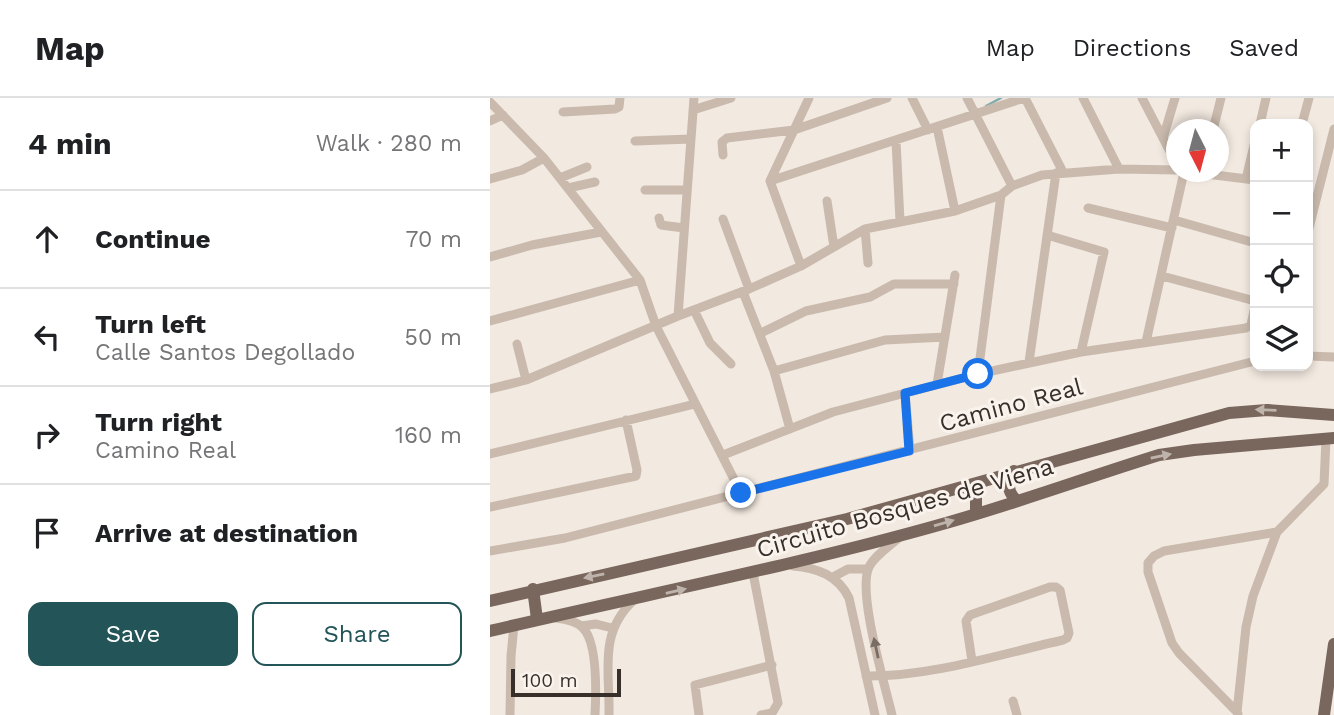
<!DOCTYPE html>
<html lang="en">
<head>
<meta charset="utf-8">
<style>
	body { margin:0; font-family:"Work Sans",sans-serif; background:#f6f6f6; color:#202124 }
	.controls { position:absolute; right:21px; top:21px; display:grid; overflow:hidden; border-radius:14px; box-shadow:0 4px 10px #0003 }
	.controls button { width:63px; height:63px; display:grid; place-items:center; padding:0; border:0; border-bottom:2px solid #e0e0e0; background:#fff; color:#202124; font:35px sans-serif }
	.compass { position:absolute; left:676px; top:21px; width:63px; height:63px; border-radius:50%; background:#fff; box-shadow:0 4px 10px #0003; rotate:174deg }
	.scale { position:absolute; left:21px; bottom:18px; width:110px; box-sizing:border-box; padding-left:7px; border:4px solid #382f2b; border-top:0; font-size:19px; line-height:24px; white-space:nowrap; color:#382f2b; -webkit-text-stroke:5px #f9f3ed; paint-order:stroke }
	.stop { position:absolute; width:21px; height:21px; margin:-16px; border:5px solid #1a73e8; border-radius:50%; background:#fff }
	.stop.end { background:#1a73e8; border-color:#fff; box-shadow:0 2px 7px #0008 }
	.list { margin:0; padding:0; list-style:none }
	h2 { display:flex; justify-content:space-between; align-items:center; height:91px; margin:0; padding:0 28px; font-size:30px }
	h2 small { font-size:23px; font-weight:400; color:#757577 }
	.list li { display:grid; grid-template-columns:46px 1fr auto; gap:21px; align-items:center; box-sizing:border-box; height:98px; padding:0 28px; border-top:2px solid #e0e0e0 }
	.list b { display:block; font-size:26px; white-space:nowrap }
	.list p { margin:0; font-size:23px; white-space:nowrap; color:#757577 }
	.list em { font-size:23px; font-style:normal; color:#757577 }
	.actions { display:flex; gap:14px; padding:21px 28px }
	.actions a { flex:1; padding:16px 0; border:2px solid #235457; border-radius:14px; text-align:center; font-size:24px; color:#235457 }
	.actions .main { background:#235457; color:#fff }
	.icon { flex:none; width:38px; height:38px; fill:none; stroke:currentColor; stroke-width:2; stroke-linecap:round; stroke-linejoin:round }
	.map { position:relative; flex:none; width:844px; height:617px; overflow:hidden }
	header { display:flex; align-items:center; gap:42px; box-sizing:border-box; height:98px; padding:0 35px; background:#fff; border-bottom:2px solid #e0e0e0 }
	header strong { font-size:33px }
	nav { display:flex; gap:38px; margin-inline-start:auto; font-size:24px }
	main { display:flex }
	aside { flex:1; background:#fff }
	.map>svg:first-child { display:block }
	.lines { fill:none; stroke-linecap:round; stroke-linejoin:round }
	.stream { stroke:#81abad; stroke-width:2.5 }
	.minor { stroke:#c9baad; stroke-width:9 }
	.major { stroke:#79665d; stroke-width:12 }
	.oneway { fill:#bfb4ac }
	.oneway2 { fill:#796e66 }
	.route { stroke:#1a73e8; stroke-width:9 }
	.labels { text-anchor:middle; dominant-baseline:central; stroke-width:6; stroke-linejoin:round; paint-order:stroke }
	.street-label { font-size:24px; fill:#382f2b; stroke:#f9f3ed }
</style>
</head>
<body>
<header>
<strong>Map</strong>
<nav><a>Map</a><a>Directions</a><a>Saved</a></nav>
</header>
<main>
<aside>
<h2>4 min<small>Walk · 280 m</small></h2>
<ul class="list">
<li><svg class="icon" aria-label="ahead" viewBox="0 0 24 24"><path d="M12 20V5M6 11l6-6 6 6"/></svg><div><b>Continue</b></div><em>70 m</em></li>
<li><svg class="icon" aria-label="left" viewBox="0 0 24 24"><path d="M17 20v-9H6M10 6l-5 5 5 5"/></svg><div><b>Turn left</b><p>Calle Santos Degollado</p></div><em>50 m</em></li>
<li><svg class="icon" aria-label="right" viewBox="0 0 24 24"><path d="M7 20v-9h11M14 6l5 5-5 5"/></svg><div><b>Turn right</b><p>Camino Real</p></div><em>160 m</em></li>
<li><svg class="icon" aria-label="arrive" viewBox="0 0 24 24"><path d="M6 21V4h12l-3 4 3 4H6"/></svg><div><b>Arrive at destination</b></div></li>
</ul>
<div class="actions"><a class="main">Save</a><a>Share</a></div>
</aside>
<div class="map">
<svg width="844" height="617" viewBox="0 0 844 617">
	<rect width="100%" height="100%" fill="#f2e9e0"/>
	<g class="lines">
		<!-- stream -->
		<path class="stream" d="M496,8L511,0"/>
		<!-- minor -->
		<path class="minor" d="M422,0L438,32
			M477,0L522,88
			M535,0L573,74
			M593,0L629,71
			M652,0L687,67
			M0,4L54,60L150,182L166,228L251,395
			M203,12L241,0
			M73,14L125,11L129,9L130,0
			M0,23L13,17
			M770,26L776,0
			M812,26L819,0
			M447,29L465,113
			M723,32L731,0
			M673,40L685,0
			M145,43L201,41
			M406,43L410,123
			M233,57L232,44L237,40L304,32L397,0
			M700,74L765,82
			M70,80L97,69
			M0,81L32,72L54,60
			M756,81L765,43
			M280,83L534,0
			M78,90L105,84
			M155,92H197
			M337,103L344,149
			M598,110L682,130
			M169,120L171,127L194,130
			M233,121L259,191
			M684,122L765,145
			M375,131L378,165
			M818,134L844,31
			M557,137L614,154L591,254
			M0,159L42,147L111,134
			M311,168L280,83L319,0
			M672,178L765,203
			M253,194L284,273L300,331
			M204,212L220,245L241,266
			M188,218L204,0
			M0,223L150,182
			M271,235L316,213L380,199L404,186H464
			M656,244L694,74
			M27,246L36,282
			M818,258L844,259
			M539,264L566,75
			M284,273L395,242L455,239
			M488,276L511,97
			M447,286L465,177
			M0,291L36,282L188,218L259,191L311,168L375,131L465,113L511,97L522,88L552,77L629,71L687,72
			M415,295L420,353
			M0,356L205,306
			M233,357L343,314L488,276L591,254L756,230L761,227L765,208
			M0,409L146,378L147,372L136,322
			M0,453L75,440L765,263
			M303,468C327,470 348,477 359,500L385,617
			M263,475L288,605L282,615L271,617
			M343,479L358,471H378
			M66,520C74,521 86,523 92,529C108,543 106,597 105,617
			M91,528L106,526L122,530
			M376,578C440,579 511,556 573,542L577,540L579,535L570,492L566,489H560L480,517L476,523L482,563
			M523,603L527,617
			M747,614L689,555L682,545L658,474V465L664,458L674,453L787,434
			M748,616L747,614L756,529L763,498L787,434L834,386L836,341
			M20,617L21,558L24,527
			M119,617C120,573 108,535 144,502
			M209,617L205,587L282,567
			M402,617C395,587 367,494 379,469C385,457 400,448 410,439"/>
		<!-- major -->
		<path class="major" d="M524,373C518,385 516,392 526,402
			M474,388L486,398V415
			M43,491L47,521
			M0,503L357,421L739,315L777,312L844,317
			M0,533C152,497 305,468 456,425C527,405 598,379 669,357L704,352L844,340
			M834,617L844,546"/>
	</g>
	<!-- one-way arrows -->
	<defs><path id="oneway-solid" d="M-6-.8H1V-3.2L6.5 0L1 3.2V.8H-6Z" transform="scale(1.75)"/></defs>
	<g class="oneway">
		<use href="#oneway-solid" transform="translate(776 312) rotate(-178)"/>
		<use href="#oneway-solid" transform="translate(671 358) rotate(-12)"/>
		<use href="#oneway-solid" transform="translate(454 425) rotate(-16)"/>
		<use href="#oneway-solid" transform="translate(104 478) rotate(168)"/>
		<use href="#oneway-solid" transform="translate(186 493) rotate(-13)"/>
	</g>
	<use class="oneway2" href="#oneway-solid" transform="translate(386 550) rotate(-102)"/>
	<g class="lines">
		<!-- route -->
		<path class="route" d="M251,395L419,353L415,295L488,276"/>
	</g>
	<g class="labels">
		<!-- street labels -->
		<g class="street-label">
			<text transform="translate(521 307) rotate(-15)">Camino Real</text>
			<text transform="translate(415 410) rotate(-16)">Circuito Bosques de Viena</text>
		</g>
	</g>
</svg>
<div class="controls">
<button>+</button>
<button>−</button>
<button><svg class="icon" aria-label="locate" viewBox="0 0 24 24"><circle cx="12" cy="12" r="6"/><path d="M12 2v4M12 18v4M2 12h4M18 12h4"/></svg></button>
<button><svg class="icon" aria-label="layers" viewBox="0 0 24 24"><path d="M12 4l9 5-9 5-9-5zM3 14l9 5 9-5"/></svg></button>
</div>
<svg class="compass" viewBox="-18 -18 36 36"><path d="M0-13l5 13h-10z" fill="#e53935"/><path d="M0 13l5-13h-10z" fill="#757577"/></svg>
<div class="scale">100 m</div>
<div class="stop" style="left:488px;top:276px"></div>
<div class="stop end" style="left:251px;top:395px"></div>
</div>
</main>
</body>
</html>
